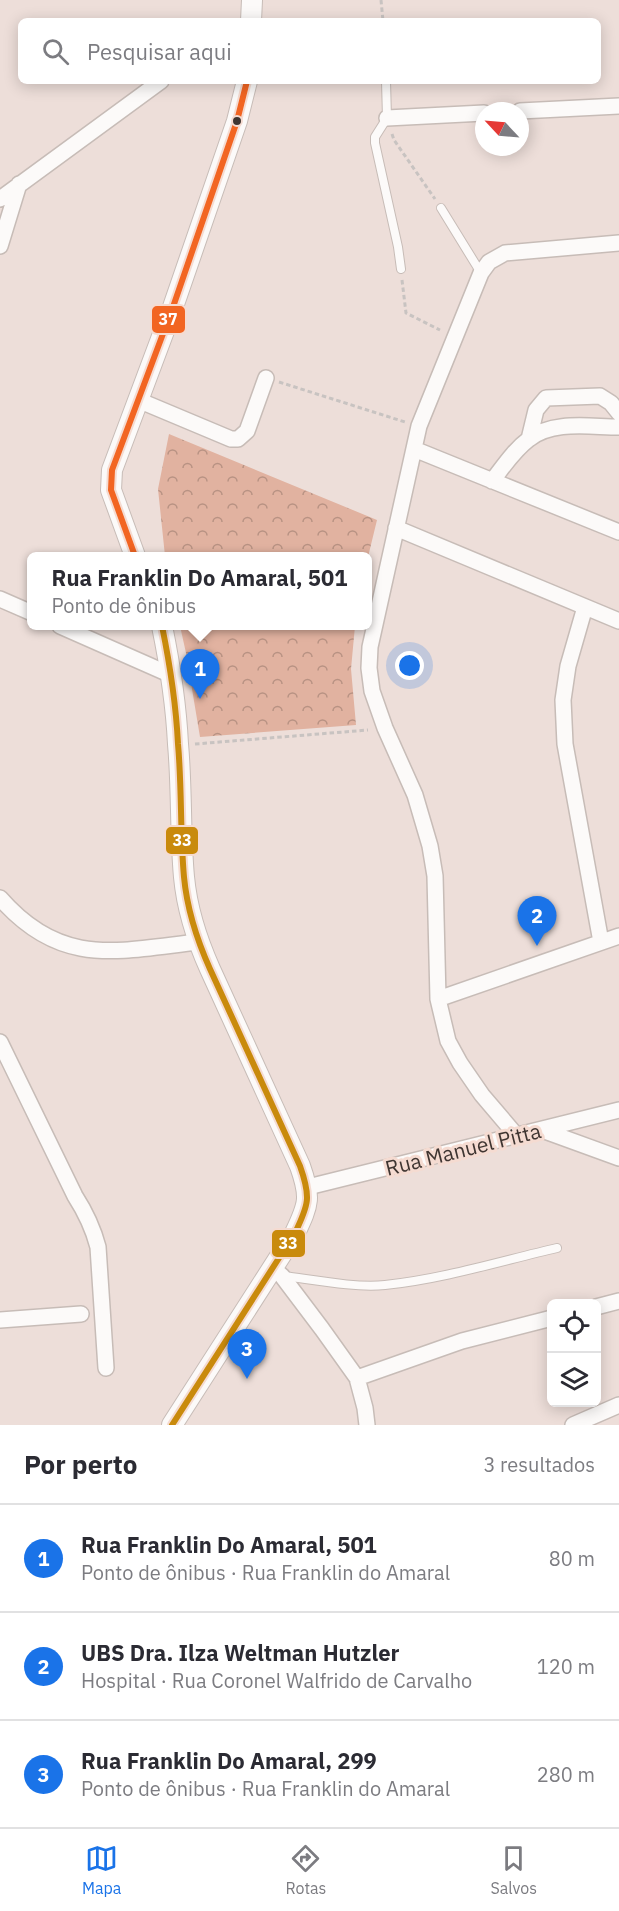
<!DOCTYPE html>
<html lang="pt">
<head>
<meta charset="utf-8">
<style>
	body { margin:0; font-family:"IBM Plex Sans",sans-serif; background:#f2f2f3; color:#2b2b33 }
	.controls { position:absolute; right:18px; bottom:18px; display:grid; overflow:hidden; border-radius:9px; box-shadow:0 3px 15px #0003 }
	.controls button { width:54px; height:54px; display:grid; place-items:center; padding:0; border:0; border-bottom:2px solid #e1e1e2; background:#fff; color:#2b2b33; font:30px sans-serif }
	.compass { position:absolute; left:475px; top:102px; width:54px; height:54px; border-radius:50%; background:#fff; box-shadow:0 3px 15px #0003; rotate:296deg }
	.you { position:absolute; left:410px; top:666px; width:21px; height:21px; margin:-15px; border:4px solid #fff; border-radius:50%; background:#1a73e8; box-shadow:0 0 0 9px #1a73e833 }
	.badge { display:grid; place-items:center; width:39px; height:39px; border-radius:50%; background:#1a73e8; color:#fff; font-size:20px; font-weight:700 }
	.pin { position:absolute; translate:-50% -50px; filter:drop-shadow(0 2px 3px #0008) }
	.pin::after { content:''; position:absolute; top:32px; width:21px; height:18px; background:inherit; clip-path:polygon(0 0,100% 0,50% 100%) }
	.popup { position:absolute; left:27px; top:552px; width:345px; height:78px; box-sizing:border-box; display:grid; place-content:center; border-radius:9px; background:#fff; filter:drop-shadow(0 2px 4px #0005); font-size:20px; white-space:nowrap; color:#7c7c81 }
	.popup b { font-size:22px; color:#2b2b33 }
	.popup::after { content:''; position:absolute; left:50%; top:100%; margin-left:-12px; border:12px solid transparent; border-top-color:#fff }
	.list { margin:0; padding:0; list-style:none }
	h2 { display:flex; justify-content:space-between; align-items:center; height:78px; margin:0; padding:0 24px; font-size:26px }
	h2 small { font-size:20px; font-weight:400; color:#7c7c81 }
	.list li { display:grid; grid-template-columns:39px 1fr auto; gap:18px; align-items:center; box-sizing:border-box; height:108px; padding:0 24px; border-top:2px solid #e1e1e2 }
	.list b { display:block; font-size:22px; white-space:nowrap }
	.list p { margin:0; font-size:20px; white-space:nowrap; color:#7c7c81 }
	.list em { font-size:20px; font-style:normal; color:#7c7c81 }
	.icon { flex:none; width:33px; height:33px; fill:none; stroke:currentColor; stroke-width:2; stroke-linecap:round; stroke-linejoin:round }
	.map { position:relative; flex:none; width:619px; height:1425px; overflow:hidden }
	.search { position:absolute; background:#fff; box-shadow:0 3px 15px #0003; left:18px; right:18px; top:18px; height:66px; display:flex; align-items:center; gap:15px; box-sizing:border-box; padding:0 21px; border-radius:9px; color:#7c7c81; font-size:22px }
	.sheet { height:402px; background:#fff }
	nav { display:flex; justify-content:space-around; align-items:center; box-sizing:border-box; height:84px; border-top:2px solid #e1e1e2; background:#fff; font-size:16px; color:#7c7c81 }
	nav a { display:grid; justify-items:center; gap:3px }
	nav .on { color:#1a73e8 }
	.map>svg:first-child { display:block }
	.forest { fill:url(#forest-crowns) }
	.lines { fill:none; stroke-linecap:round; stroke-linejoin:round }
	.service-casing { stroke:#c7bcb7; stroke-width:10 }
	.minor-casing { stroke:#c7bcb7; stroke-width:18 }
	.tertiary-casing { stroke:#c7bcb7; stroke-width:22 }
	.path { stroke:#c8c3c1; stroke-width:3; stroke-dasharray:4.5 3; stroke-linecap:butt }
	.service { stroke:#fcfaf9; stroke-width:8 }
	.minor { stroke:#fcfaf9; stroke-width:15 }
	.tertiary { stroke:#fcfaf9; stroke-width:20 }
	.bus-1-casing { stroke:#f5dbd1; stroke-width:10 }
	.bus-2-casing { stroke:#f5dbd1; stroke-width:10 }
	.bus-1 { stroke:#c98a0c; stroke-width:6 }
	.bus-2 { stroke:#f26522; stroke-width:6 }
	.bus-dot { fill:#3f3531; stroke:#f5dbd1; stroke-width:2 }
	.labels { text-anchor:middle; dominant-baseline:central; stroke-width:6; stroke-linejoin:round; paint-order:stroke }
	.street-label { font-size:21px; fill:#3f3531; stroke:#f5dbd1 }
	.line-badge { stroke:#f5dbd1; stroke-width:2 }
	.badge-label { font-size:16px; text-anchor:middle; font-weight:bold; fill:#fff }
</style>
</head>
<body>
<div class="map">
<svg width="619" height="1425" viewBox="0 0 619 1425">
	<defs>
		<pattern id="forest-crowns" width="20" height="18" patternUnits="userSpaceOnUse" patternTransform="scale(1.5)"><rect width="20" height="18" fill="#e1b2a0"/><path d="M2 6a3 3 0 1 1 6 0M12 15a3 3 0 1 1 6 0" fill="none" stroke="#b89283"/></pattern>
	</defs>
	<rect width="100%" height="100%" fill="#edded9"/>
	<!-- forest -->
	<path class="forest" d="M169,434L377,520L368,557L165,556L158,489Z
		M180,626H355L351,669L356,725L200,737L186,653Z"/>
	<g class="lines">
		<!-- service casing -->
		<g class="service-casing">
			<path id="service" d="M386,81L387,118L375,137V143L398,247L401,269
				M441,208L481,273
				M284,1276C315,1280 355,1288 385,1285C443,1279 501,1261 557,1248"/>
		</g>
		<!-- minor casing -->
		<g class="minor-casing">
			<path id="minor" d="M520,111L619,106
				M387,118L484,113
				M0,199L161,81
				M0,246L19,184
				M138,400L231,439H238L247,431L266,378
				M529,439L536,410L546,398L600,396L611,403L619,413
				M414,449L619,532
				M492,481C503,467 514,450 529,439C553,420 590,427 619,427
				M396,528L619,621
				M0,599L32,613
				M585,607L568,666L563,700L565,744L601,942
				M60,626L171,675
				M0,898C61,968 117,951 198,942
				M438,999L619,936
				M0,1042L75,1196C86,1213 93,1228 98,1247L106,1368
				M542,1130L619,1158
				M516,1135L482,1095L460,1063L448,1041L438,999L435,876L430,846L415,795L385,728L372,691L369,668L370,647L419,426L481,273L489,262L505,253L619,243
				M308,1187L619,1110
				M272,1267L282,1276L322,1329L357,1378L365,1408L367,1425
				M596,1307L619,1301
				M0,1320L81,1314
				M357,1378L462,1341L552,1318
				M573,1425L619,1405"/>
		</g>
		<!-- tertiary casing -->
		<g class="tertiary-casing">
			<path id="tertiary" d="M251,21L252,0
				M135,556L111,490L112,470L173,307L237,121L247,81
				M162,626C170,665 176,704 178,744C182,788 180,833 184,877C187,909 197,940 210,969L300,1166C311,1197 309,1204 295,1233L172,1425"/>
		</g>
		<!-- path -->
		<path class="path" d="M381,0L383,21
			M392,134L394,140L435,199
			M402,280L406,313L440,330
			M279,382L405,422
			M195,744L368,730"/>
		<!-- service -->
		<use href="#service" class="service"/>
		<!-- minor -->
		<use href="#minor" class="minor"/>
		<!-- tertiary -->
		<use href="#tertiary" class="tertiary"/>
		<!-- bus-1 casing -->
		<g class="bus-1-casing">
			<path id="bus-1" d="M162,626C170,665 176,704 178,744C182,788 180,833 184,877C187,909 197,940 210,969L300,1166C311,1197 309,1204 295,1233L172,1425"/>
		</g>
		<!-- bus-2 casing -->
		<g class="bus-2-casing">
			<path id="bus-2" d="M135,556L111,490L112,470L173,307L237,121L247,81"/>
		</g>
		<!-- bus-1 -->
		<use href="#bus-1" class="bus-1"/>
		<!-- bus-2 -->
		<use href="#bus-2" class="bus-2"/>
	</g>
	<!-- markers -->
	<circle class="bus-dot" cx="237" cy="121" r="5"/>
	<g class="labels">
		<!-- street labels -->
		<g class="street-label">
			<text transform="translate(463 1149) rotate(-14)">Rua Manuel Pitta</text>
		</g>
	</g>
	<g class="line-badge">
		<rect x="151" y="305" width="35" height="29" rx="6" fill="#f26522"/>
		<rect x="165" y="826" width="34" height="29" rx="6" fill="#c98a0c"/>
		<rect x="271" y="1229" width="35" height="29" rx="6" fill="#c98a0c"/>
	</g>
	<g class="badge-label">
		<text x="168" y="325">37</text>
		<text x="182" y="846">33</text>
		<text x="288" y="1249">33</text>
	</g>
</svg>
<div class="controls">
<button><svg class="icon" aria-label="locate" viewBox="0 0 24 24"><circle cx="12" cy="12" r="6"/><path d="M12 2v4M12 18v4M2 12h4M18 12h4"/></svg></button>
<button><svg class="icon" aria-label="layers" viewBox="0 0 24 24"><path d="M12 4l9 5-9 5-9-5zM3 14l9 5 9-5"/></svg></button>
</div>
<svg class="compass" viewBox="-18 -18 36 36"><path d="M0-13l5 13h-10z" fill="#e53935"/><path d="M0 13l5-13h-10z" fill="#7c7c81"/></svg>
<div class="you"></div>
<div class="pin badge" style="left:200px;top:699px">1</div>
<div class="popup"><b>Rua Franklin Do Amaral, 501</b>Ponto de ônibus</div>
<div class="pin badge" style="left:537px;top:946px">2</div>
<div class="pin badge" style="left:247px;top:1379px">3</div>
<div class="search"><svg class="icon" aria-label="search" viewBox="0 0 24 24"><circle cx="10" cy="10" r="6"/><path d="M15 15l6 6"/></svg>Pesquisar aqui</div>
</div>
<section class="sheet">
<h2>Por perto<small>3 resultados</small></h2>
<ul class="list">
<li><span class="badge">1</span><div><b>Rua Franklin Do Amaral, 501</b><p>Ponto de ônibus · Rua Franklin do Amaral</p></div><em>80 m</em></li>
<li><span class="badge">2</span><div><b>UBS Dra. Ilza Weltman Hutzler</b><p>Hospital · Rua Coronel Walfrido de Carvalho</p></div><em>120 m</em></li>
<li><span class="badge">3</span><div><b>Rua Franklin Do Amaral, 299</b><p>Ponto de ônibus · Rua Franklin do Amaral</p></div><em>280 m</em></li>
</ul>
</section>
<nav>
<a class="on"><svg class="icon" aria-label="map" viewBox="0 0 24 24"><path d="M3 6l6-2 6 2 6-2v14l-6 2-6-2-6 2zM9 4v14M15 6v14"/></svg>Mapa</a>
<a><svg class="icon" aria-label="directions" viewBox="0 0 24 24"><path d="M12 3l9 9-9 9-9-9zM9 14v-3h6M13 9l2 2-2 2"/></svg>Rotas</a>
<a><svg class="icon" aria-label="saved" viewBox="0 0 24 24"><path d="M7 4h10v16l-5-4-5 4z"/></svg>Salvos</a>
</nav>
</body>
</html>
